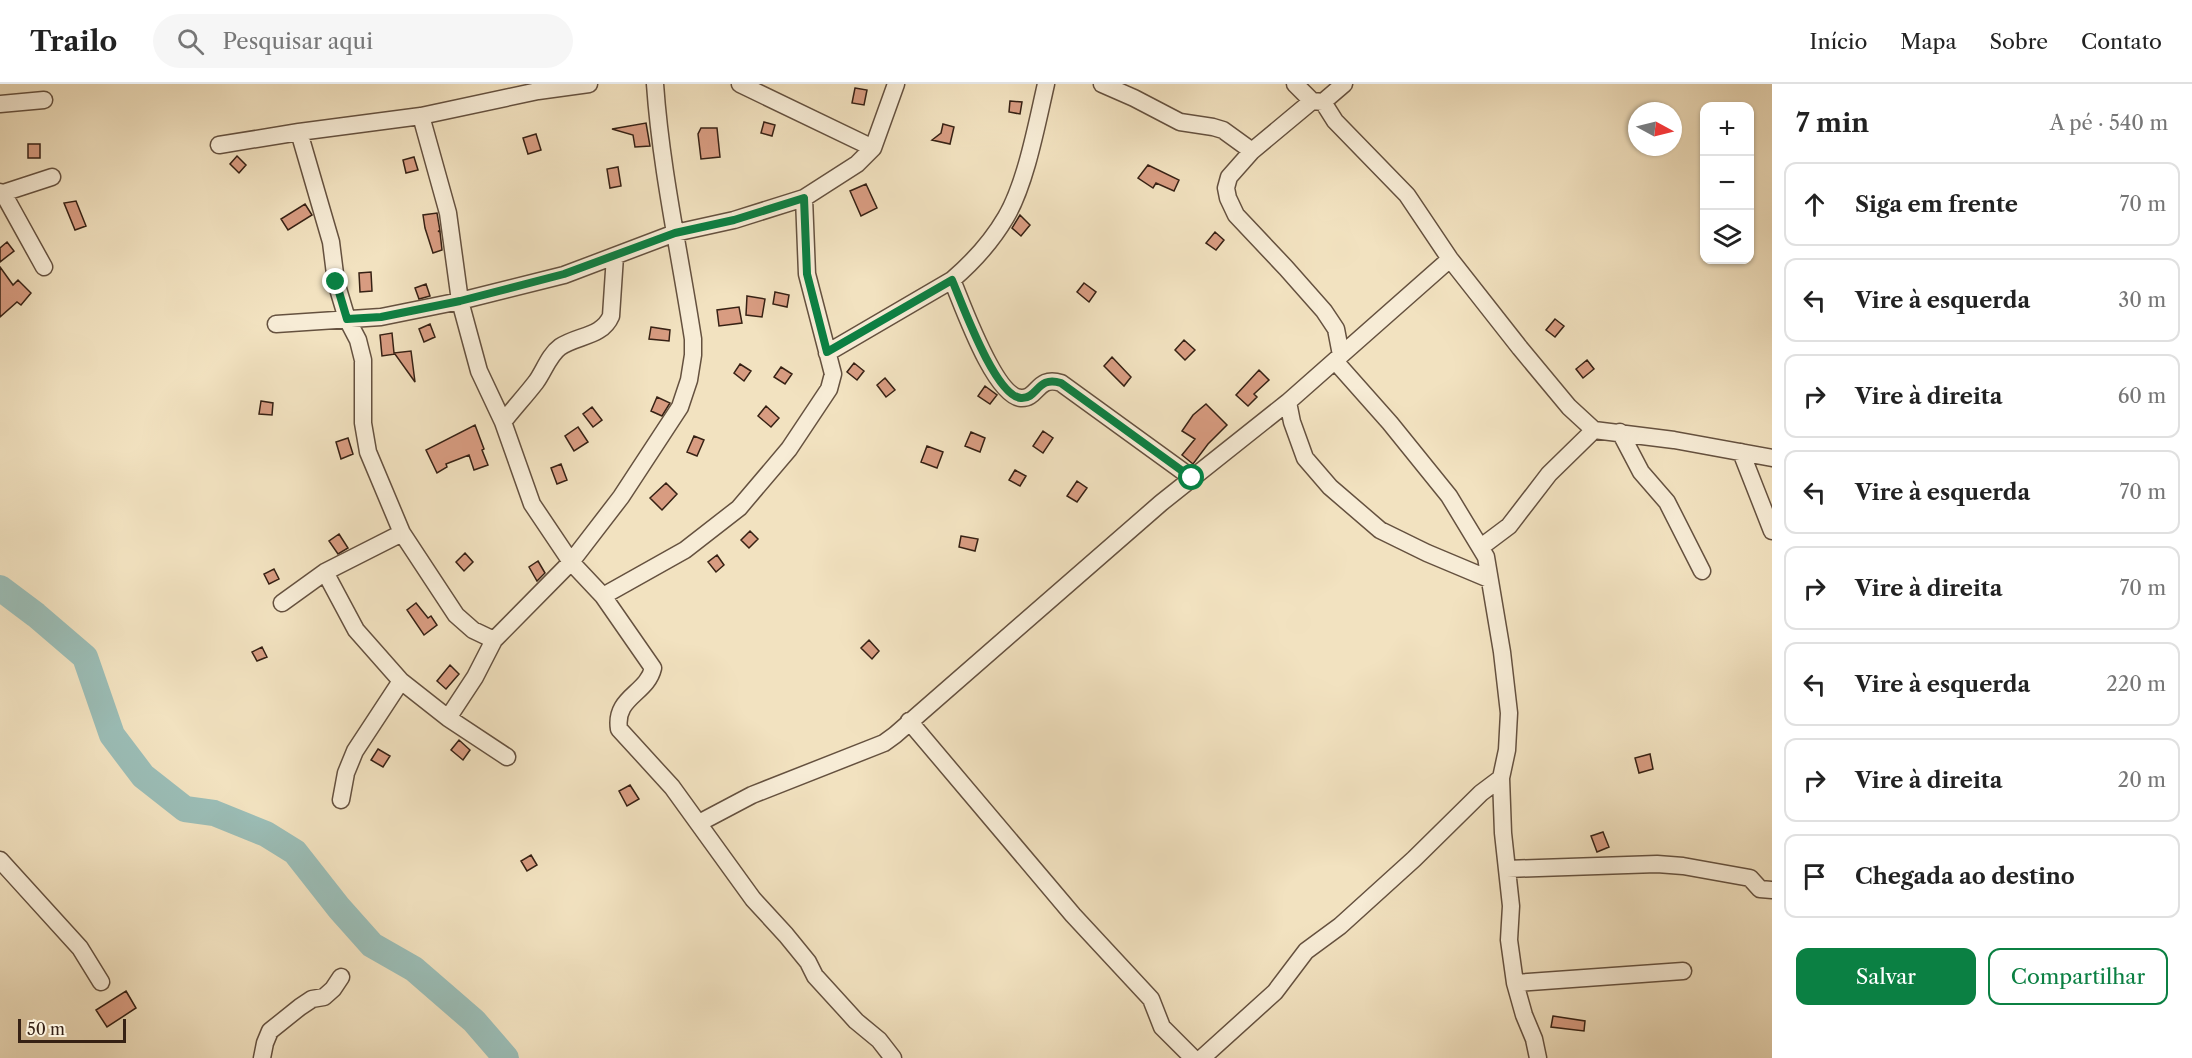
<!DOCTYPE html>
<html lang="pt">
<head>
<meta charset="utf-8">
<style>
	body { margin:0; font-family:"Libre Caslon Text",serif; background:#f6f6f6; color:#222 }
	.controls { position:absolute; right:18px; top:18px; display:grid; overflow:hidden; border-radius:12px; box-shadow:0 2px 4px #0004 }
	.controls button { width:54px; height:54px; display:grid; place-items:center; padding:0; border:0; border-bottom:2px solid #e0e0e0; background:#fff; color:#222; font:30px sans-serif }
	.compass { position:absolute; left:1628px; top:18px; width:54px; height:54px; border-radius:50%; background:#fff; box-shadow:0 2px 4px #0004; rotate:97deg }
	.scale { position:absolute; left:18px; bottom:15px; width:108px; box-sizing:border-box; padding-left:6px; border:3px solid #362114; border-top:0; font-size:16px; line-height:21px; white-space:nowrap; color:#362114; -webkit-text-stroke:4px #f7ecd6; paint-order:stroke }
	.stop { position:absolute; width:18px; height:18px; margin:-14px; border:4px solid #0b8043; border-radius:50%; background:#fff }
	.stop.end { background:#0b8043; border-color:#fff; box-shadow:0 2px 6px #0008 }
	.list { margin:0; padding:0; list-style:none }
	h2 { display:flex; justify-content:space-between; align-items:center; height:78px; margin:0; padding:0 24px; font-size:26px }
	h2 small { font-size:20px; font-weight:400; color:#767676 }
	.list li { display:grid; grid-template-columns:39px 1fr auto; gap:18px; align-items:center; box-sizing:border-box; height:84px; margin:0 12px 12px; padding:0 12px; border:2px solid #e0e0e0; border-radius:12px }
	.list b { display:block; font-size:22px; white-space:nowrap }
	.list em { font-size:20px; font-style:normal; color:#767676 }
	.actions { display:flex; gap:12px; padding:18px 24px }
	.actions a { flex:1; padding:14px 0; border:2px solid #0b8043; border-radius:12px; text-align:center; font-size:21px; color:#0b8043 }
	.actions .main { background:#0b8043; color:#fff }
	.icon { flex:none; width:33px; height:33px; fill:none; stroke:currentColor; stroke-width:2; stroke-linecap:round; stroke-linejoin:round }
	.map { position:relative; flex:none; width:1772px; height:974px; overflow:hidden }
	header { display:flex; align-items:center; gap:36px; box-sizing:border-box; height:84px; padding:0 30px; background:#fff; border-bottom:2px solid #e0e0e0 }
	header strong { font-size:28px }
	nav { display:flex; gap:33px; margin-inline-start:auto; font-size:21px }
	.search { width:420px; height:54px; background:#f6f6f6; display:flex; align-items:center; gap:15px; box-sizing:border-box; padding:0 21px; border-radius:33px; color:#767676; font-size:22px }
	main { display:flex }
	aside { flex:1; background:#fff }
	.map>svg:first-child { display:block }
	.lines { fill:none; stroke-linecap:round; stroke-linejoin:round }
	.river { stroke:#9bbdb6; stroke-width:26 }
	.building { fill:#d89c81; stroke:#362114; stroke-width:1.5 }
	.minor-casing { stroke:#65513f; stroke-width:19 }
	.minor { stroke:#f7ecd6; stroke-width:16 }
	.route { stroke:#0b8043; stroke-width:8 }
</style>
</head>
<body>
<header>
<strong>Trailo</strong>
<div class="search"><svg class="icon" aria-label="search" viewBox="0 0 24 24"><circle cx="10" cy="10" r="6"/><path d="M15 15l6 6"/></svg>Pesquisar aqui</div>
<nav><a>Início</a><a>Mapa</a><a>Sobre</a><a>Contato</a></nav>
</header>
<main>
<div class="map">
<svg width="1772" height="974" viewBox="0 0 1772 974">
	<rect width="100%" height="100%" fill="#f2e2c0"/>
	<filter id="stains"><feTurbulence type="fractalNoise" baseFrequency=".00333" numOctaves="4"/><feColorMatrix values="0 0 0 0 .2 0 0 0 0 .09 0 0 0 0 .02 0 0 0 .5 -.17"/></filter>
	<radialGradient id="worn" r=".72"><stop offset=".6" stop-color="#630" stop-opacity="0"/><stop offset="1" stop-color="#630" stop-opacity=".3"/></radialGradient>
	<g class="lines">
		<!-- river -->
		<path class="river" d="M0,504L36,531L85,573L112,651L143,692L185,725L214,729L266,750L295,768L339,824L372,861L414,885L474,937L506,974"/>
	</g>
	<!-- building -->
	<path class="building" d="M855,4L867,6L864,21L852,19Z
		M1010,17L1022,18L1020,30L1009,28Z
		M764,38L775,41L772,52L761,49Z
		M646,39L650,62L635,63L633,51L612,45Z
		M943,40L954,43L950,60L932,56L941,49Z
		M701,44H717L720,73L701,75L698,50Z
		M536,50L541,66L528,70L523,54Z
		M28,60H40V74H28Z
		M237,72L246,81L239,89L230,80Z
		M414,73L418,86L406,89L403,76Z
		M1148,81L1179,96L1174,107L1156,99L1153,104L1138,94Z
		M618,83L621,102L610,104L607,85Z
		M866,100L877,124L861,132L850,107Z
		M76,117L86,142L75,146L64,119Z
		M305,120L312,131L288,146L281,135Z
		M437,129L440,147H438L440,148L442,166L433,169L425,144L423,131Z
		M1020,131L1030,141L1021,152L1012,144Z
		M1215,148L1224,156L1216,166L1206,159Z
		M7,158L14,167L0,178V164Z
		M0,183L13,201L18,196L31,209L21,221L17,218L0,233Z
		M371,188L372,207L360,208L359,189Z
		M1084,199L1096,208L1089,218L1077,208Z
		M426,200L430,212L419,215L415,204Z
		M775,208L789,211L787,223L773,220Z
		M747,212L765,215L762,233L746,231Z
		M739,223L742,239L719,242L717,226Z
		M1555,235L1564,242L1555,253L1546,246Z
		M430,240L435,253L424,258L419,245Z
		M651,243L670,246L669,257L649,255Z
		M392,249L394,269L411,267L415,298L395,270L382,272L380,251Z
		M1184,256L1195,266L1185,276L1175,266Z
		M1112,273L1131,293L1124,302L1104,282Z
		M1587,276L1594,285L1583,294L1576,285Z
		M854,279L864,287L857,296L847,288Z
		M740,280L751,287L744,297L734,289Z
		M781,283L792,290L785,300L774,293Z
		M1259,286L1269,296L1254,310L1257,313L1248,322L1236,311Z
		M885,294L895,306L886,313L877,301Z
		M985,302L997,311L990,320L978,312Z
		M657,313L670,319L662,332L651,327Z
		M261,317L273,319L272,331L259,330Z
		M1206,320L1227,341L1208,360L1193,380L1182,371L1195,355L1182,347L1193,331Z
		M766,322L779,334L771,343L758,332Z
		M592,323L602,336L593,343L583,330Z
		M475,341L484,365L482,366L488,381L474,386L469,371L446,380L447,383L437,389L426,366Z
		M578,343L588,358L574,367L565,352Z
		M1043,347L1053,354L1043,369L1033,362Z
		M971,348L985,354L980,368L965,362Z
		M694,352L704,356L697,372L687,368Z
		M348,354L353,370L341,375L336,358Z
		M927,362L943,368L937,384L921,378Z
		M561,380L567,396L557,400L551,384Z
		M1015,386L1026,392L1020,402L1009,396Z
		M1077,397L1087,404L1077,418L1067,412Z
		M666,399L677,410L662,426L650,414Z
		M750,447L758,455L749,464L741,456Z
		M339,450L348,464L338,470L329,457Z
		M961,452L978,455L975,467L959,463Z
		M465,469L473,478L464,487L456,478Z
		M717,471L724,481L716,488L708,478Z
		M538,477L545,489L537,497L529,483Z
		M274,485L279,495L269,500L264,490Z
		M416,519L428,534L431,532L437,541L424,551L407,526Z
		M869,556L879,567L872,575L861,564Z
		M262,563L267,573L257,577L252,568Z
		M450,581L459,590L446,605L437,597Z
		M459,656L470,666L463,676L451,666Z
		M378,665L390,672L383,683L371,676Z
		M1650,670L1653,685L1639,689L1635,674Z
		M630,701L639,715L627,722L619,707Z
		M1603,748L1609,763L1597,768L1591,752Z
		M531,771L537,781L527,787L521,777Z
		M126,907L136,924L107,943L96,926Z
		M1553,932L1585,937L1584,947L1551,943Z"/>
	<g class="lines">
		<!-- minor casing -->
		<g class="minor-casing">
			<path id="minor" d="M740,0L873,64
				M1102,0L1134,14L1180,38L1213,43L1223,46L1252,67
				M1295,0L1312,17L1323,18L1335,37L1407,111L1450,175L1520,264L1569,323L1594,346L1674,356L1772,374
				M1312,17L1252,67L1229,93L1226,104L1228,114L1236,131L1286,184L1324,227L1336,245L1341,271
				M1323,18L1344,0
				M0,20L44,16
				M421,32L448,129L460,217L479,287L503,338L532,420L571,478L603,512L653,584C647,610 614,613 619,645L672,703L753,815L786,851L808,878L815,892L856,937L879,956L893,974
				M299,48L331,158L336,198L347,235L358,256L363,276V339L368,368L402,449L456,531L473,546L494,556
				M219,61L299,48L421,32L538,7L589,0
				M0,108L3,109L44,183
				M3,109L52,93
				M952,196C962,219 994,312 1021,314C1038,315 1037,291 1061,299L1192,394
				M276,240L381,233L460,217L564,191L675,149L734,136L804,114L857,80L873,64L896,0
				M827,269L952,196C973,178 992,157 1006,133C1026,99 1037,39 1046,0
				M1335,277L1390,339L1449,412L1486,473L1502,568L1509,629L1507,666L1501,694L1503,749L1511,822L1509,856L1515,899L1524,931L1534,955L1538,974
				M1288,318L1292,338L1305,374L1330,403L1380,446L1427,469L1489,495
				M503,338C514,324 526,311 536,298C544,287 549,271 560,263C578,251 602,253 611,232L615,172
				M1620,348L1641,388L1667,418L1702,487
				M1741,368L1772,447
				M1481,463L1509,442L1549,390L1594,346
				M325,488L356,546L401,597L448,634L507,673
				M603,512L685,466L739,424L789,365L829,305L833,290L807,190L804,114
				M282,519L325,488L402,449
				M448,634L475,593L494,556L571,478L621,413L680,323L689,296L693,271V255C680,170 661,86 655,0
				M909,637L1073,831L1151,915L1162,943L1193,974
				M341,716L346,689L355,667L401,597
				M699,739L752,711L884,659L895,651L1161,419L1288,318L1450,175
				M0,776L80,864L101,898
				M1507,785L1657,780L1683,782L1750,794L1760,805L1772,806
				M1515,899L1683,887
				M262,974L265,959L270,947L300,923L312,915L324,913L333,905L341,893
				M1202,974L1275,908L1306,867L1340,842L1414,775L1481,709L1501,694"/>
		</g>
		<!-- minor -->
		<use href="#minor" class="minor"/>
	</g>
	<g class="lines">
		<!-- route -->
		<path class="route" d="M336,198L347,235L381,233L460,217L564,190L675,149L734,136L804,114L807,190L827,268L952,196C962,219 995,312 1021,314C1038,315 1037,291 1061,299L1192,394"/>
	</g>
	<rect width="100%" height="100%" filter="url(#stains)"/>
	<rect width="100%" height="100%" fill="url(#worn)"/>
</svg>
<div class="controls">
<button>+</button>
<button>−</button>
<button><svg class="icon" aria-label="layers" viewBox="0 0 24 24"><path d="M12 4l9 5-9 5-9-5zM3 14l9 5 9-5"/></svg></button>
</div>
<svg class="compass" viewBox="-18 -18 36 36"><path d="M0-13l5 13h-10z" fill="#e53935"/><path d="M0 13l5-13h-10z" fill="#767676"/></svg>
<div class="scale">50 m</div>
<div class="stop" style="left:1192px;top:394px"></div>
<div class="stop end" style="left:336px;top:198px"></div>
</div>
<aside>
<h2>7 min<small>A pé · 540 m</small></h2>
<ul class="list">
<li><svg class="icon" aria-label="ahead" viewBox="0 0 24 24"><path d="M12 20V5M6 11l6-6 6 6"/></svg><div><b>Siga em frente</b></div><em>70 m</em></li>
<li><svg class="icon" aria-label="left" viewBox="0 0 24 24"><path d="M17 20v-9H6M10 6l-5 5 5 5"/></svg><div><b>Vire à esquerda</b></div><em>30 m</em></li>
<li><svg class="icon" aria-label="right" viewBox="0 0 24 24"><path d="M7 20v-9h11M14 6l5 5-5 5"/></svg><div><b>Vire à direita</b></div><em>60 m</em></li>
<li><svg class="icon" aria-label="left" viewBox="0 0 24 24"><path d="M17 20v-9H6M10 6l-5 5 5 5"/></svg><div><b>Vire à esquerda</b></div><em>70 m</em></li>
<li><svg class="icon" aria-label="right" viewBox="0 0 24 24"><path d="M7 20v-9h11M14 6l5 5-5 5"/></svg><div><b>Vire à direita</b></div><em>70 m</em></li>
<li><svg class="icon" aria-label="left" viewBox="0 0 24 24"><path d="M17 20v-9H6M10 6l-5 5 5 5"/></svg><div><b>Vire à esquerda</b></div><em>220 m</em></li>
<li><svg class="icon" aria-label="right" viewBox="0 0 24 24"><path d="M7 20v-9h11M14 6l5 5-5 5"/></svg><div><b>Vire à direita</b></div><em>20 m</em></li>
<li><svg class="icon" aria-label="arrive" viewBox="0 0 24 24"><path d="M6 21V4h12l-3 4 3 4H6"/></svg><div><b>Chegada ao destino</b></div></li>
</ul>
<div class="actions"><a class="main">Salvar</a><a>Compartilhar</a></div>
</aside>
</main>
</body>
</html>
